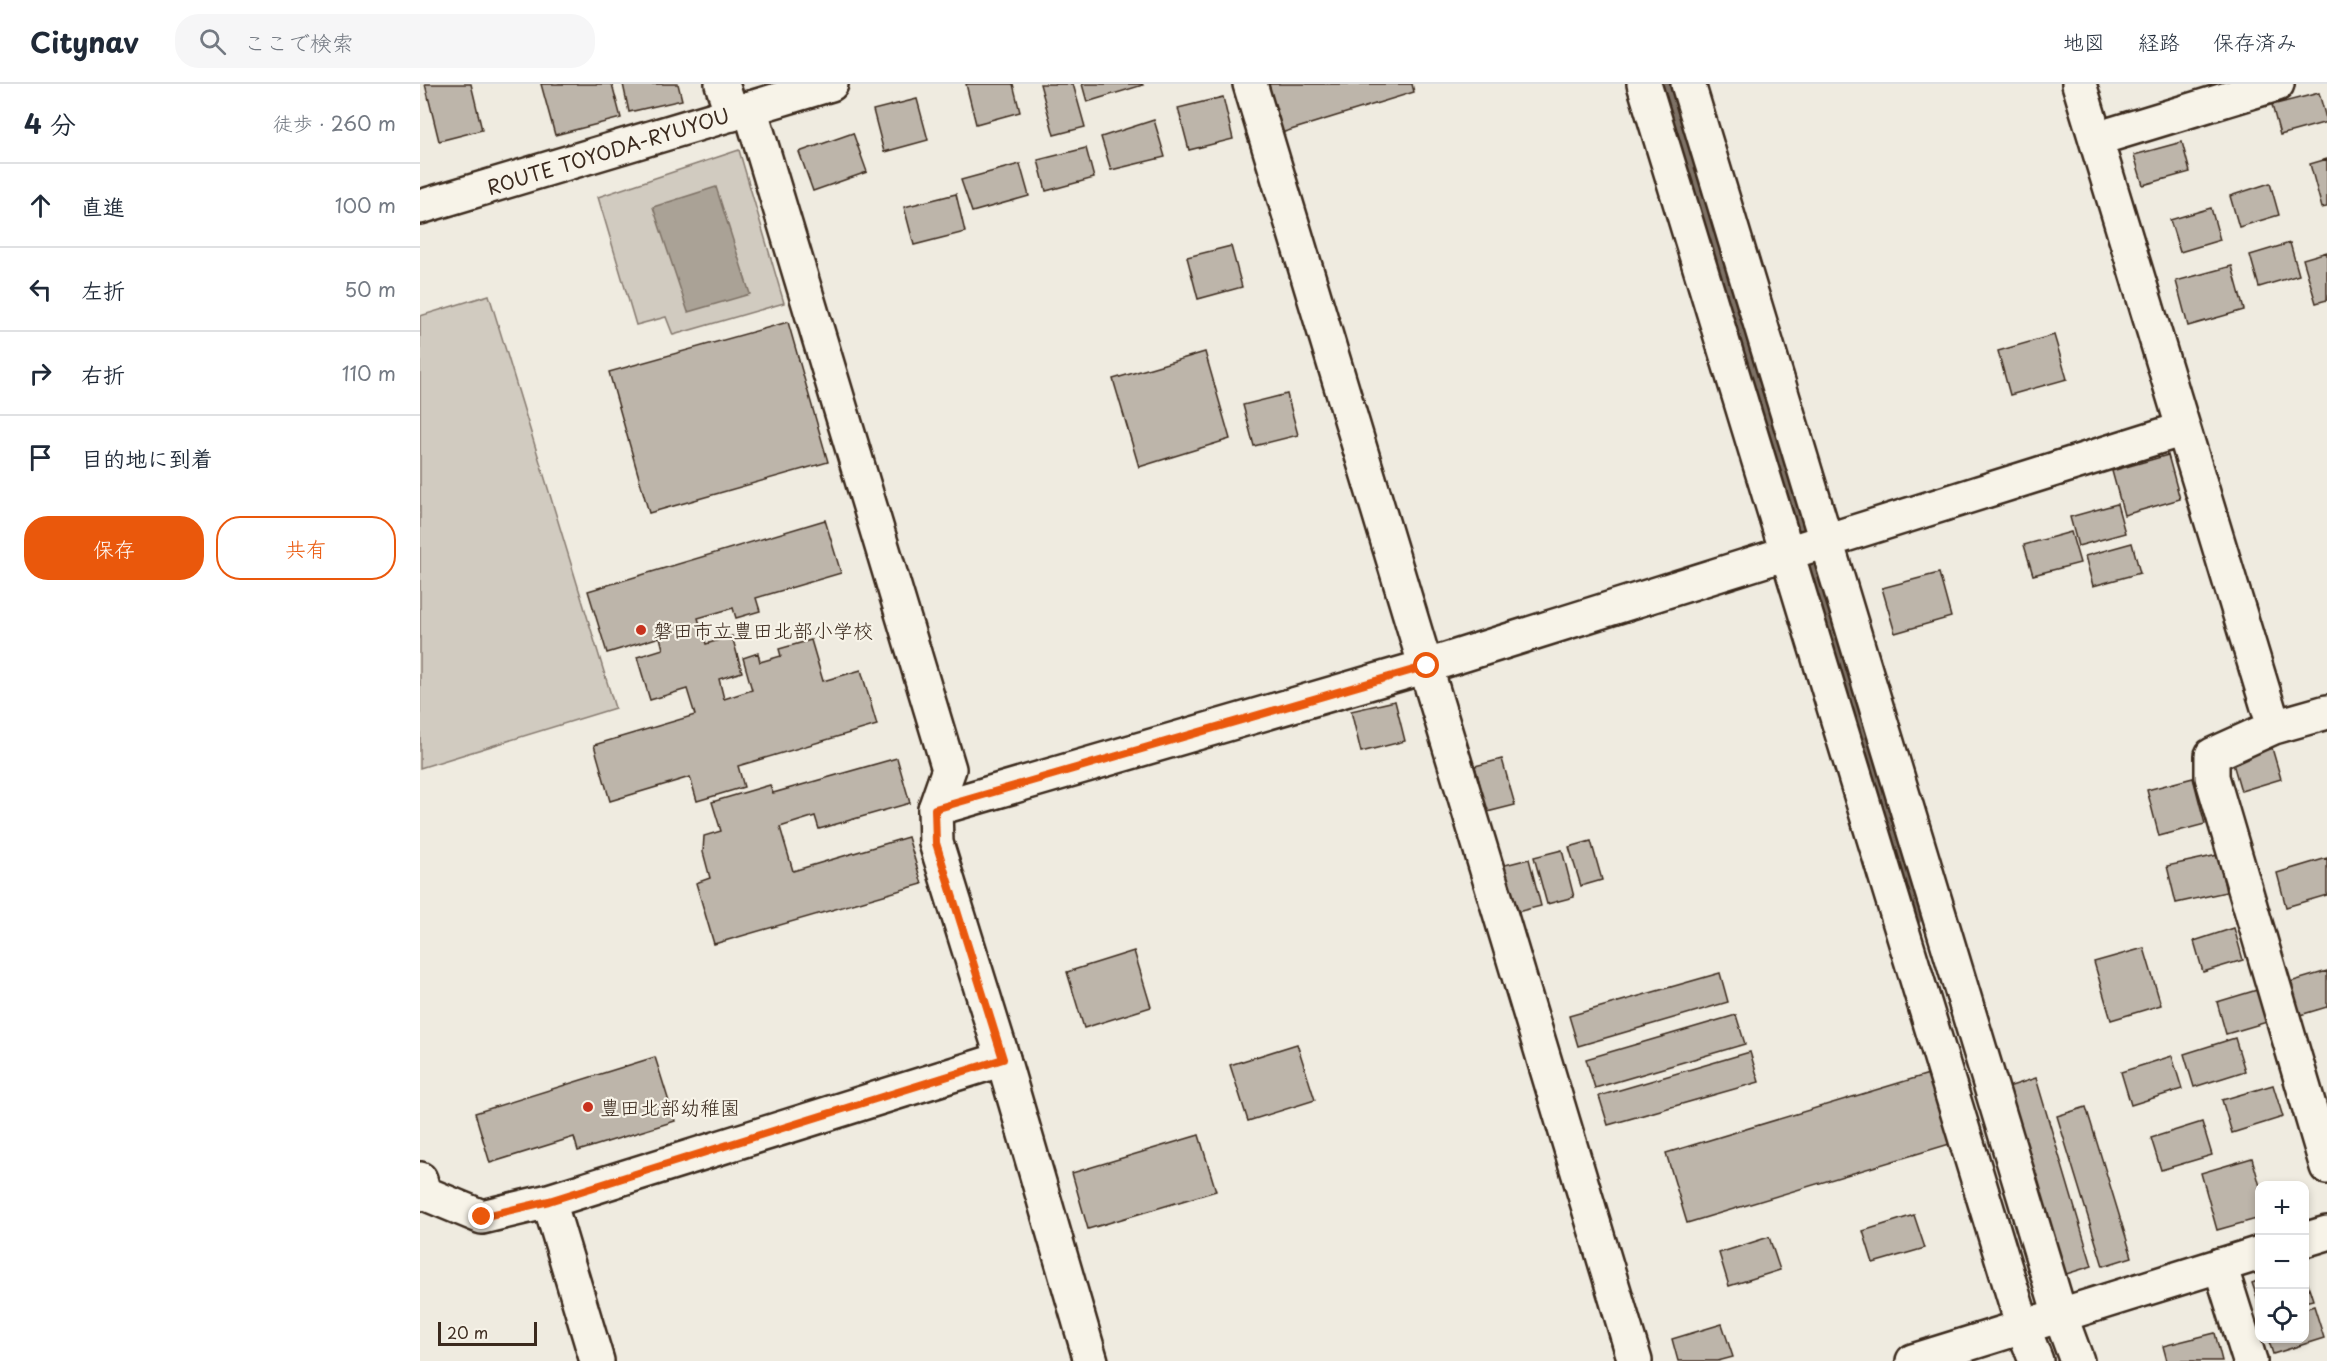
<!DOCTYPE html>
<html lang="ja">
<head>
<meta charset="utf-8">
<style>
	body { margin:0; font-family:"Playpen Sans","Klee One",sans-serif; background:#f6f6f7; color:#1f2937 }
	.controls { position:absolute; right:18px; bottom:18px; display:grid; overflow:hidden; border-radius:12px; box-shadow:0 3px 9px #0003 }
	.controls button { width:54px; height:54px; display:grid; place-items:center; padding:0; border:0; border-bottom:2px solid #e0e1e3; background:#fff; color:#1f2937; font:30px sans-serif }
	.scale { position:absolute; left:18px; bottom:15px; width:99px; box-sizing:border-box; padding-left:6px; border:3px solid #3b2a1e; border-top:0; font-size:16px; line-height:21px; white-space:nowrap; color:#3b2a1e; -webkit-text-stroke:4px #f7f3e8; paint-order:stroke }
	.stop { position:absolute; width:18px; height:18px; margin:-14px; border:4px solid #ea580c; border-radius:50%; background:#fff }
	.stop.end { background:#ea580c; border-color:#fff; box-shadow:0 2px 6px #0008 }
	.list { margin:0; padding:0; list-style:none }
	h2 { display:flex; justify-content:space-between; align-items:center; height:78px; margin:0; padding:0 24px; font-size:26px }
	h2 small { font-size:20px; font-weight:400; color:#747a83 }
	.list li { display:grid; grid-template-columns:39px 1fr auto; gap:18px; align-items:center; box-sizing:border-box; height:84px; padding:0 24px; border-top:2px solid #e0e1e3 }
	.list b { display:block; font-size:22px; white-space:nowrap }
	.list em { font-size:20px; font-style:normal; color:#747a83 }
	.actions { display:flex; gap:12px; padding:18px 24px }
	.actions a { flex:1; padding:14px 0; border:2px solid #ea580c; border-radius:24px; text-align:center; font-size:21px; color:#ea580c }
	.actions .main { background:#ea580c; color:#fff }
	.icon { flex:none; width:33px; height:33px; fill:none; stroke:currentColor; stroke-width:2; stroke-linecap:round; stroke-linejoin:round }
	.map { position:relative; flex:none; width:1907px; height:1277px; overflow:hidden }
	header { display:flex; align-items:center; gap:36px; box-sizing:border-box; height:84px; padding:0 30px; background:#fff; border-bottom:2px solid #e0e1e3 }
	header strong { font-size:28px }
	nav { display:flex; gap:33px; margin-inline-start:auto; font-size:21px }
	.search { width:420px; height:54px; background:#f6f6f7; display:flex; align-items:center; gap:15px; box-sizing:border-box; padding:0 21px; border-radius:24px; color:#747a83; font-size:22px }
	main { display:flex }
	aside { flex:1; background:#fff }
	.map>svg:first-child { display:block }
	.green { fill:#d1cbc0; stroke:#867a6f; stroke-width:1.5 }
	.water { fill:#aaa296; stroke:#7e7266; stroke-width:1.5 }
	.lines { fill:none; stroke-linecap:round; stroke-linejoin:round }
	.stream { stroke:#7e7266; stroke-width:10 }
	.building { fill:#bdb5aa; stroke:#3b2a1e; stroke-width:1.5 }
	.minor-casing { stroke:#3b2a1e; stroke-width:38 }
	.tertiary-casing { stroke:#3b2a1e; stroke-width:38 }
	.secondary-casing { stroke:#3b2a1e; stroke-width:38 }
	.minor { stroke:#f7f3e8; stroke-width:33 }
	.tertiary { stroke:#f7f3e8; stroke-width:33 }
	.secondary { stroke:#f7f3e8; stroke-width:33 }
	.route { stroke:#ea580c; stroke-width:8 }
	.poi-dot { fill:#c8321e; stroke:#f7f3e8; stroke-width:2 }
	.labels { text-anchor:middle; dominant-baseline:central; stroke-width:4.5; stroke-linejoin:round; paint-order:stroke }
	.street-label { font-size:20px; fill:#3b2a1e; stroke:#f7f3e8 }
	.poi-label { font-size:20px; fill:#3b2a1e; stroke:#f7f3e8; text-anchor:start }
</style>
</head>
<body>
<header>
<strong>Citynav</strong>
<div class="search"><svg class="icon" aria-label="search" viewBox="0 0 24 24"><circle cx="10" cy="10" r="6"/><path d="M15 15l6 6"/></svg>ここで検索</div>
<nav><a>地図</a><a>経路</a><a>保存済み</a></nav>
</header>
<main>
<aside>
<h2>4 分<small>徒歩 · 260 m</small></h2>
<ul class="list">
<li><svg class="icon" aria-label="ahead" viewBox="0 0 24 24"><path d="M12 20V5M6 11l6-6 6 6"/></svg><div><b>直進</b></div><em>100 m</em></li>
<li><svg class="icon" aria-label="left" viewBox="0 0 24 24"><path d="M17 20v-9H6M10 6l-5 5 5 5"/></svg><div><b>左折</b></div><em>50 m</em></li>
<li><svg class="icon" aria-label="right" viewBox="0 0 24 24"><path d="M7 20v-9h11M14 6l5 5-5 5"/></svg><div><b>右折</b></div><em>110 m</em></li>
<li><svg class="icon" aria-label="arrive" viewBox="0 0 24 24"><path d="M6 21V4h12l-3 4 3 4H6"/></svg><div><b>目的地に到着</b></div></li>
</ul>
<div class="actions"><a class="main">保存</a><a>共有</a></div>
</aside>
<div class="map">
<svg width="1907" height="1277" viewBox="0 0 1907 1277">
	<rect width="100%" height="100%" fill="#efebe0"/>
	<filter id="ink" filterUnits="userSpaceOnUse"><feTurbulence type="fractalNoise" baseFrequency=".0167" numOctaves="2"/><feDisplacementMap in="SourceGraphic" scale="12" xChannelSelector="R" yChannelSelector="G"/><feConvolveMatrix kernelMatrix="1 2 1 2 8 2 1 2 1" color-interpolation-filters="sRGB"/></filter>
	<g filter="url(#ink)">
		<!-- green -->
		<path class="green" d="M319,66L364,219L253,251L246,233L216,241L178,113Z
			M69,211L195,624L0,684V232Z"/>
		<!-- water -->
		<path class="water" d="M296,103L330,210L268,228L233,123Z"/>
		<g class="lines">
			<!-- stream -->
			<path class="stream" d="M1245,0L1496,836"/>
		</g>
		<!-- building -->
		<path class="building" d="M5,0H51L62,46L19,57Z
			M121,0H192L201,34L135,51Z
			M203,0H258L262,16L209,28Z
			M546,0H593L600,28L556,40Z
			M620,0H653L665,43L634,51Z
			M662,0H722L723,1L667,18Z
			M846,0H992L994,8L861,49Z
			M1899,9L1907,38L1860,51L1852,21Z
			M803,13L813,55L769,66L758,24Z
			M497,15L508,56L464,68L453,26Z
			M734,36L745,73L691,86L681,53Z
			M433,49L447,88L393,107L379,68Z
			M1762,58L1770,88L1723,101L1714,71Z
			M666,64L674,94L626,107L618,76Z
			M1907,75V123L1902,124L1890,80Z
			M600,80L609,112L552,128L541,96Z
			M1850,99L1859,131L1819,143L1810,112Z
			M536,110L545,148L494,161L484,123Z
			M1791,124L1800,156L1760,168L1750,136Z
			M1870,159L1879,191L1839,203L1830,171Z
			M811,162L822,203L778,215L767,173Z
			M1907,168V216L1896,219L1883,175Z
			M1812,182L1824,226L1768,242L1756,197Z
			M368,238L408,378L229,429L189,288Z
			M1634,251L1647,295L1590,311L1578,267Z
			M785,268L810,355L719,383L693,295Z
			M867,310L878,351L834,362L823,321Z
			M1748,371L1760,415L1704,431L1692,387Z
			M1697,420L1705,449L1658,462L1650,433Z
			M405,436L421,489L336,514L340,527L316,534L313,524L278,534L286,560L312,552L322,588L299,595L304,615L332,606L323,574L338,569L340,578L361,572L359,565L391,556L403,597L441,586L457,641L318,682L324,703L277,717L270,693L190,717L174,661L275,631L267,605L230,616L217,573L243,565L240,553L187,569L168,507Z
			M1651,448L1660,479L1613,491L1604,461Z
			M1712,459L1720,489L1673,502L1665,472Z
			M1519,489L1531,533L1475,549L1462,504Z
			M975,617L985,657L941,668L931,627Z
			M1852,664L1861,695L1821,707L1812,676Z
			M477,674L490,719L399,745L395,732L360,743L373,787L488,753L502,800L294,860L276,799L290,794L283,768L284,752L301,747L292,718L350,701L353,709Z
			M1082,675L1095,721L1067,728L1055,682Z
			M1773,694L1785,740L1739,752L1727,706Z
			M1171,757L1182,796L1161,802L1149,763Z
			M1142,766L1154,813L1127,820L1114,773Z
			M1798,771L1806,808L1756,819L1747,782Z
			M1907,774V811L1866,823L1857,789Z
			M1109,775L1121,822L1093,829L1081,782Z
			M1814,844L1823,876L1783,888L1774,857Z
			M1724,864L1741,921L1691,936L1674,878Z
			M714,867L731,923L664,944L647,888Z
			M1907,887V923L1880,931L1870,898Z
			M1300,889L1308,918L1158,962L1149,932Z
			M1837,906L1847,938L1806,950L1797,918Z
			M1316,931L1325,960L1175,1004L1166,975Z
			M1815,954L1825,987L1774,1003L1764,970Z
			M877,960L895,1016L828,1037L810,981Z
			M1330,968L1339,998L1188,1041L1179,1012Z
			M1752,972L1762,1005L1711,1021L1701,988Z
			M235,973L255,1037L158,1067L154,1053L70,1079L55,1029Z
			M1512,989L1533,1059L1267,1139L1246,1069Z
			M1616,994L1672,1182L1643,1191L1588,1003Z
			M1853,1001L1863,1033L1812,1049L1802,1016Z
			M1666,1023L1712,1173L1683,1182L1637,1032Z
			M1782,1038L1792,1071L1741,1086L1731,1054Z
			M779,1051L796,1107L668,1145L652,1089Z
			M1832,1074L1840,1102V1134L1797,1146L1781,1089Z
			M1494,1131L1505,1164L1453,1179L1443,1147Z
			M1349,1153L1360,1186L1309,1202L1299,1169Z
			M1884,1188L1893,1216L1884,1218Z
			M1840,1196V1222L1832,1199Z
			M1894,1222L1904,1254L1853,1270L1848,1254H1884V1225Z
			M1302,1240L1313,1273L1298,1277H1258L1252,1255Z
			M1795,1249L1802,1277H1747L1743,1262Z"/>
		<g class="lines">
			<!-- minor casing -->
			<g class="minor-casing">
				<path id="minor" d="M830,0L1215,1277
					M1224,0L1603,1243L1616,1277
					M1268,0L1640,1231L1657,1277
					M1659,0L1854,643
					M1676,55L1857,0
					M1907,628L1854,643L1792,671V693L1907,1083
					M515,725L1007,582L1763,345
					M0,1095L4,1109L62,1133L129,1117L583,975
					M129,1117L177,1277
					M1800,1181L1830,1277"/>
			</g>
			<!-- tertiary casing -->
			<g class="tertiary-casing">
				<path id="tertiary" d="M302,0L312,30
					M330,24L529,685L515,725L516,759L583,975L671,1277
					M1884,1156L1907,1149
					M1493,1277L1840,1169"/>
			</g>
			<!-- secondary casing -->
			<g class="secondary-casing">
				<path id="secondary" d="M0,123L411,0"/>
			</g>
			<!-- minor -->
			<use href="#minor" class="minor"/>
			<!-- tertiary -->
			<use href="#tertiary" class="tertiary"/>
			<!-- secondary -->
			<use href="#secondary" class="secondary"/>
		</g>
	</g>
	<g class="lines" filter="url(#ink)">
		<!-- route -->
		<path class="route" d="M62,1133L129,1117L583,975L516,759L515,725L1007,582"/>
	</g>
	<!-- markers -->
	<g class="poi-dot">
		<circle cx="221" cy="546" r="6"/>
		<circle cx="168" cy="1023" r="6"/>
	</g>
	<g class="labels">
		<!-- street labels -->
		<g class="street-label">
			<text transform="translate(188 67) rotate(-17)">ROUTE TOYODA-RYUYOU</text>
		</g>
		<!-- poi labels -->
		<g class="poi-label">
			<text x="233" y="546">磐田市立豊田北部小学校</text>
			<text x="180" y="1023">豊田北部幼稚園</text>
		</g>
	</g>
</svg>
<div class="controls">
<button>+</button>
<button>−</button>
<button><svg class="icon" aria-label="locate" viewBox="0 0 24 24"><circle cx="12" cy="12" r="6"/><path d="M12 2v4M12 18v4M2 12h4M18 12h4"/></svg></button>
</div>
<div class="scale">20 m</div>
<div class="stop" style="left:1007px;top:582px"></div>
<div class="stop end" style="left:62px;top:1133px"></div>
</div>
</main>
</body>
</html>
